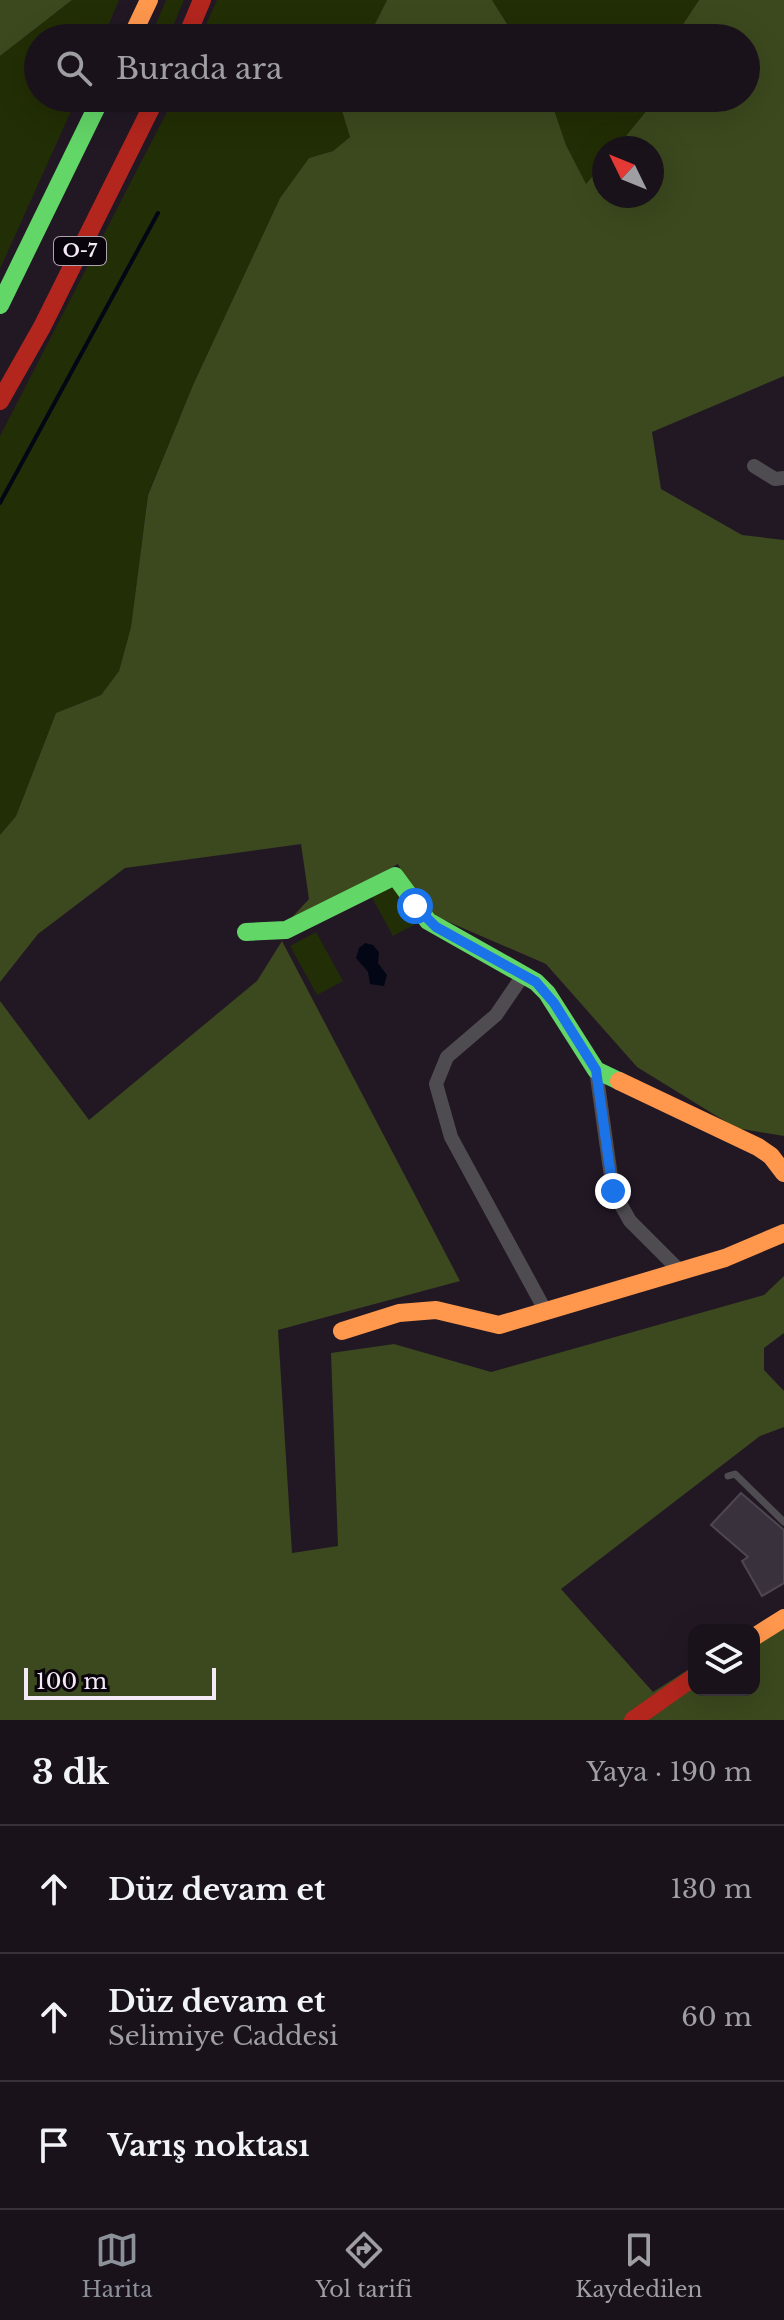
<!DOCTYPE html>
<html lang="tr">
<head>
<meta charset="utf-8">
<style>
	body { margin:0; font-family:"Libre Baskerville",serif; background:#262028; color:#f1f3f6 }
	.controls { position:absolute; right:24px; bottom:24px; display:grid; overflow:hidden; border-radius:16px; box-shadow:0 8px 32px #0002 }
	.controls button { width:72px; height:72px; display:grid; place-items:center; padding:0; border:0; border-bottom:2px solid #37323a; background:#19121b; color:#f1f3f6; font:40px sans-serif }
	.compass { position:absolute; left:592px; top:136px; width:72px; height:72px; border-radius:50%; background:#19121b; box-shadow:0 8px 32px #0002; rotate:313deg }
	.scale { position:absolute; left:24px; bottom:20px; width:192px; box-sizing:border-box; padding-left:8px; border:4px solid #f4e9f6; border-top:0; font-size:22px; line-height:28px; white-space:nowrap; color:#f4e9f6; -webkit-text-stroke:6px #09040b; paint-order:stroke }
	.stop { position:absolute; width:24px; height:24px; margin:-18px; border:6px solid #1a73e8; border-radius:50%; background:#fff }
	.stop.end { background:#1a73e8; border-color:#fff; box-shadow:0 2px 8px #0008 }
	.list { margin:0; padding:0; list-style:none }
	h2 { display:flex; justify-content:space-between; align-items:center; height:104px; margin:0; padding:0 32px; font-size:34px }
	h2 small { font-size:26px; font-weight:400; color:#9f9ea3 }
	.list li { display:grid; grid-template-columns:52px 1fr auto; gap:24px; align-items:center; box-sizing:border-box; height:128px; padding:0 32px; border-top:2px solid #37323a }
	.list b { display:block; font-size:30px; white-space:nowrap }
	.list p { margin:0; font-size:26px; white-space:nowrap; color:#9f9ea3 }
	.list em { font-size:26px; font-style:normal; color:#9f9ea3 }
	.icon { flex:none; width:44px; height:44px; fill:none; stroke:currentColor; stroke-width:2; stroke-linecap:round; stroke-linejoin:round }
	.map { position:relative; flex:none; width:784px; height:1720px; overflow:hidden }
	.search { position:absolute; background:#19121b; box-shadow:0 8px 32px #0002; left:24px; right:24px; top:24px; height:88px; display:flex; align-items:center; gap:20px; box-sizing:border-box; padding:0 28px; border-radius:44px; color:#9f9ea3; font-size:30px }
	.sheet { height:488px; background:#19121b }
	nav { display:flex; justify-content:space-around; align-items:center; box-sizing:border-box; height:112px; border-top:2px solid #37323a; background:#19121b; font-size:22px; color:#9f9ea3 }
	nav a { display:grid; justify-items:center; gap:4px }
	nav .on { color:#8c9099 }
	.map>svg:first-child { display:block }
	.green { fill:#222e05 }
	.forest { fill:#3c491e }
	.water { fill:#030715 }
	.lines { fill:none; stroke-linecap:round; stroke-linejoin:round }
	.stream { stroke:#030715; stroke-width:4 }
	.building { fill:#39313b; stroke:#4e4650; stroke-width:2 }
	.lane { stroke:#4f4c51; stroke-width:7 }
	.street { stroke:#4f4c51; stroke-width:14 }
	.fast { stroke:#63d668; stroke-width:18 }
	.slow { stroke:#ff974d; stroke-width:18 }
	.jam { stroke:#b3261e; stroke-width:18 }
	.route { stroke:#1a73e8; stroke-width:10 }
	.labels { text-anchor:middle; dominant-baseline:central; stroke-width:6; stroke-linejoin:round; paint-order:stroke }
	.shield { fill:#09040b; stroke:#aea4b0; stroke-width:2 }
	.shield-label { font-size:18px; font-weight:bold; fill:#f4e9f6 }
</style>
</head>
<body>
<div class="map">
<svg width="784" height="1720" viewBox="0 0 784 1720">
	<rect width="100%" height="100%" fill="#211824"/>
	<!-- green -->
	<path class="green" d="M72,0H119L103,38H38V98H77L0,269V56Z
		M166,0H184L168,38H150Z
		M217,0H387L368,38H200Z
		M492,0H699L674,38H516Z
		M174,98H338L350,137L333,151L309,158L280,198L193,385L148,494L131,627L119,671L101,695L56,713L16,816L0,835V436Z
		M550,98H651L648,109L616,148H604V163L586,185L566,145Z
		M395,880L418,923L393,936L370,894Z
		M316,932L343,981L317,995L290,946Z"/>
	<!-- forest -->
	<path class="forest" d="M0,0H72L0,56Z
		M387,0H492L516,38H368Z
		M699,0H784V376L652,432L661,489L742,535L784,540V1136L736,1128L637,1067L546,964L421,910L398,864L284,926L309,899L301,844L125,868L38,934L0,982V835L16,816L56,713L101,695L119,671L131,627L148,495L193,385L280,198L309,158L333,151L350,137L338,98H550L566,145L586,184L604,163V196H652V148H616L648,109L651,98H746V38H674Z
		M282,941L460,1281L278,1330L292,1553L338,1546L331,1353L394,1344L491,1372L764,1295L784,1276V1333L764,1348V1370L784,1391V1427L760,1436L561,1589L653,1692L694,1666V1690H754V1645L784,1628V1720H0V1001L89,1120L257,981Z"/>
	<!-- water -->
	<path class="water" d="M365,943L373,945L379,952L378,963L387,975L384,986L370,984L368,972L356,958L359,948Z"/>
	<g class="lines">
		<!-- stream -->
		<path class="stream" d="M0,503L158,213"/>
	</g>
	<!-- building -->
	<path class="building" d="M741,1493L784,1530V1583L762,1596L742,1561L748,1557L711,1525Z"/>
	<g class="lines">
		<!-- lane -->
		<path class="lane" d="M728,1476L735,1474L784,1522"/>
		<!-- street -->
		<path class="street" d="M754,466L775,479L784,478
			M524,974L496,1015L447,1057L436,1084L451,1137L545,1310
			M596,1070L613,1191L630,1221L680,1271"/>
		<!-- fast -->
		<path class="fast" d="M0,305L101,98
			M246,932L286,930L395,876L428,921L536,982L547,993L596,1070L619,1081"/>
		<!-- slow -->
		<path class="slow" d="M131,38L149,0
			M619,1081L758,1147L771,1156L784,1173
			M342,1331L399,1313L436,1310L499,1325L725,1258L784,1233
			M754,1637L784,1618"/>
		<!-- jam -->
		<path class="jam" d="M186,38L202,0
			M0,401L42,327L156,98
			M633,1720L694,1677"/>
	</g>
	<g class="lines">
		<!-- route -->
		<path class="route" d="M415,906L436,927L536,982L554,1003L596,1070L613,1191"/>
	</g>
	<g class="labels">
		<!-- shield labels -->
		<rect class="shield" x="54" y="237" width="52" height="28" rx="6"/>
		<g class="shield-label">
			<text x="80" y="251">O-7</text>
		</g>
	</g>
</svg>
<div class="controls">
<button><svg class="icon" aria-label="layers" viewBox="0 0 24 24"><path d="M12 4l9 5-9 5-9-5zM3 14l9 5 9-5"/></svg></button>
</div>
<svg class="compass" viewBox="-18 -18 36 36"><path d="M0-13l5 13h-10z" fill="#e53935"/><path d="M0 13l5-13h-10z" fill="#9f9ea3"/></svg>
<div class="scale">100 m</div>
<div class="stop" style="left:415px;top:906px"></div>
<div class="stop end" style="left:613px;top:1191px"></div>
<div class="search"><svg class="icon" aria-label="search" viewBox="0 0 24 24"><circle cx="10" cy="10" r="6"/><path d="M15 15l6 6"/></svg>Burada ara</div>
</div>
<section class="sheet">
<h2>3 dk<small>Yaya · 190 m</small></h2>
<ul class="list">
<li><svg class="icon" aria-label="ahead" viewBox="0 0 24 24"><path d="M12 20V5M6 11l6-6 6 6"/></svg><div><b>Düz devam et</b></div><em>130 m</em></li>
<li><svg class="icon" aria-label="ahead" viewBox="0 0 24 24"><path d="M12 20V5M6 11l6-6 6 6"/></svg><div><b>Düz devam et</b><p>Selimiye Caddesi</p></div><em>60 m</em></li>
<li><svg class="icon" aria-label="arrive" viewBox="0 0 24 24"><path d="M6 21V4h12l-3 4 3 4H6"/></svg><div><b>Varış noktası</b></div></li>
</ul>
</section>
<nav>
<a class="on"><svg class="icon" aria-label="map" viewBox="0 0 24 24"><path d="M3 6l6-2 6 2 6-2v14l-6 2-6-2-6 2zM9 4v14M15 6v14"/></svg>Harita</a>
<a><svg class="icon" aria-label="directions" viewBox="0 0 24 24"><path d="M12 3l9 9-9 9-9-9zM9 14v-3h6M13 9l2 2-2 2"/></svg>Yol tarifi</a>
<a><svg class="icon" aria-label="saved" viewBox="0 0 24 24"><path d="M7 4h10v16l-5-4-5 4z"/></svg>Kaydedilen</a>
</nav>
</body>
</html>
